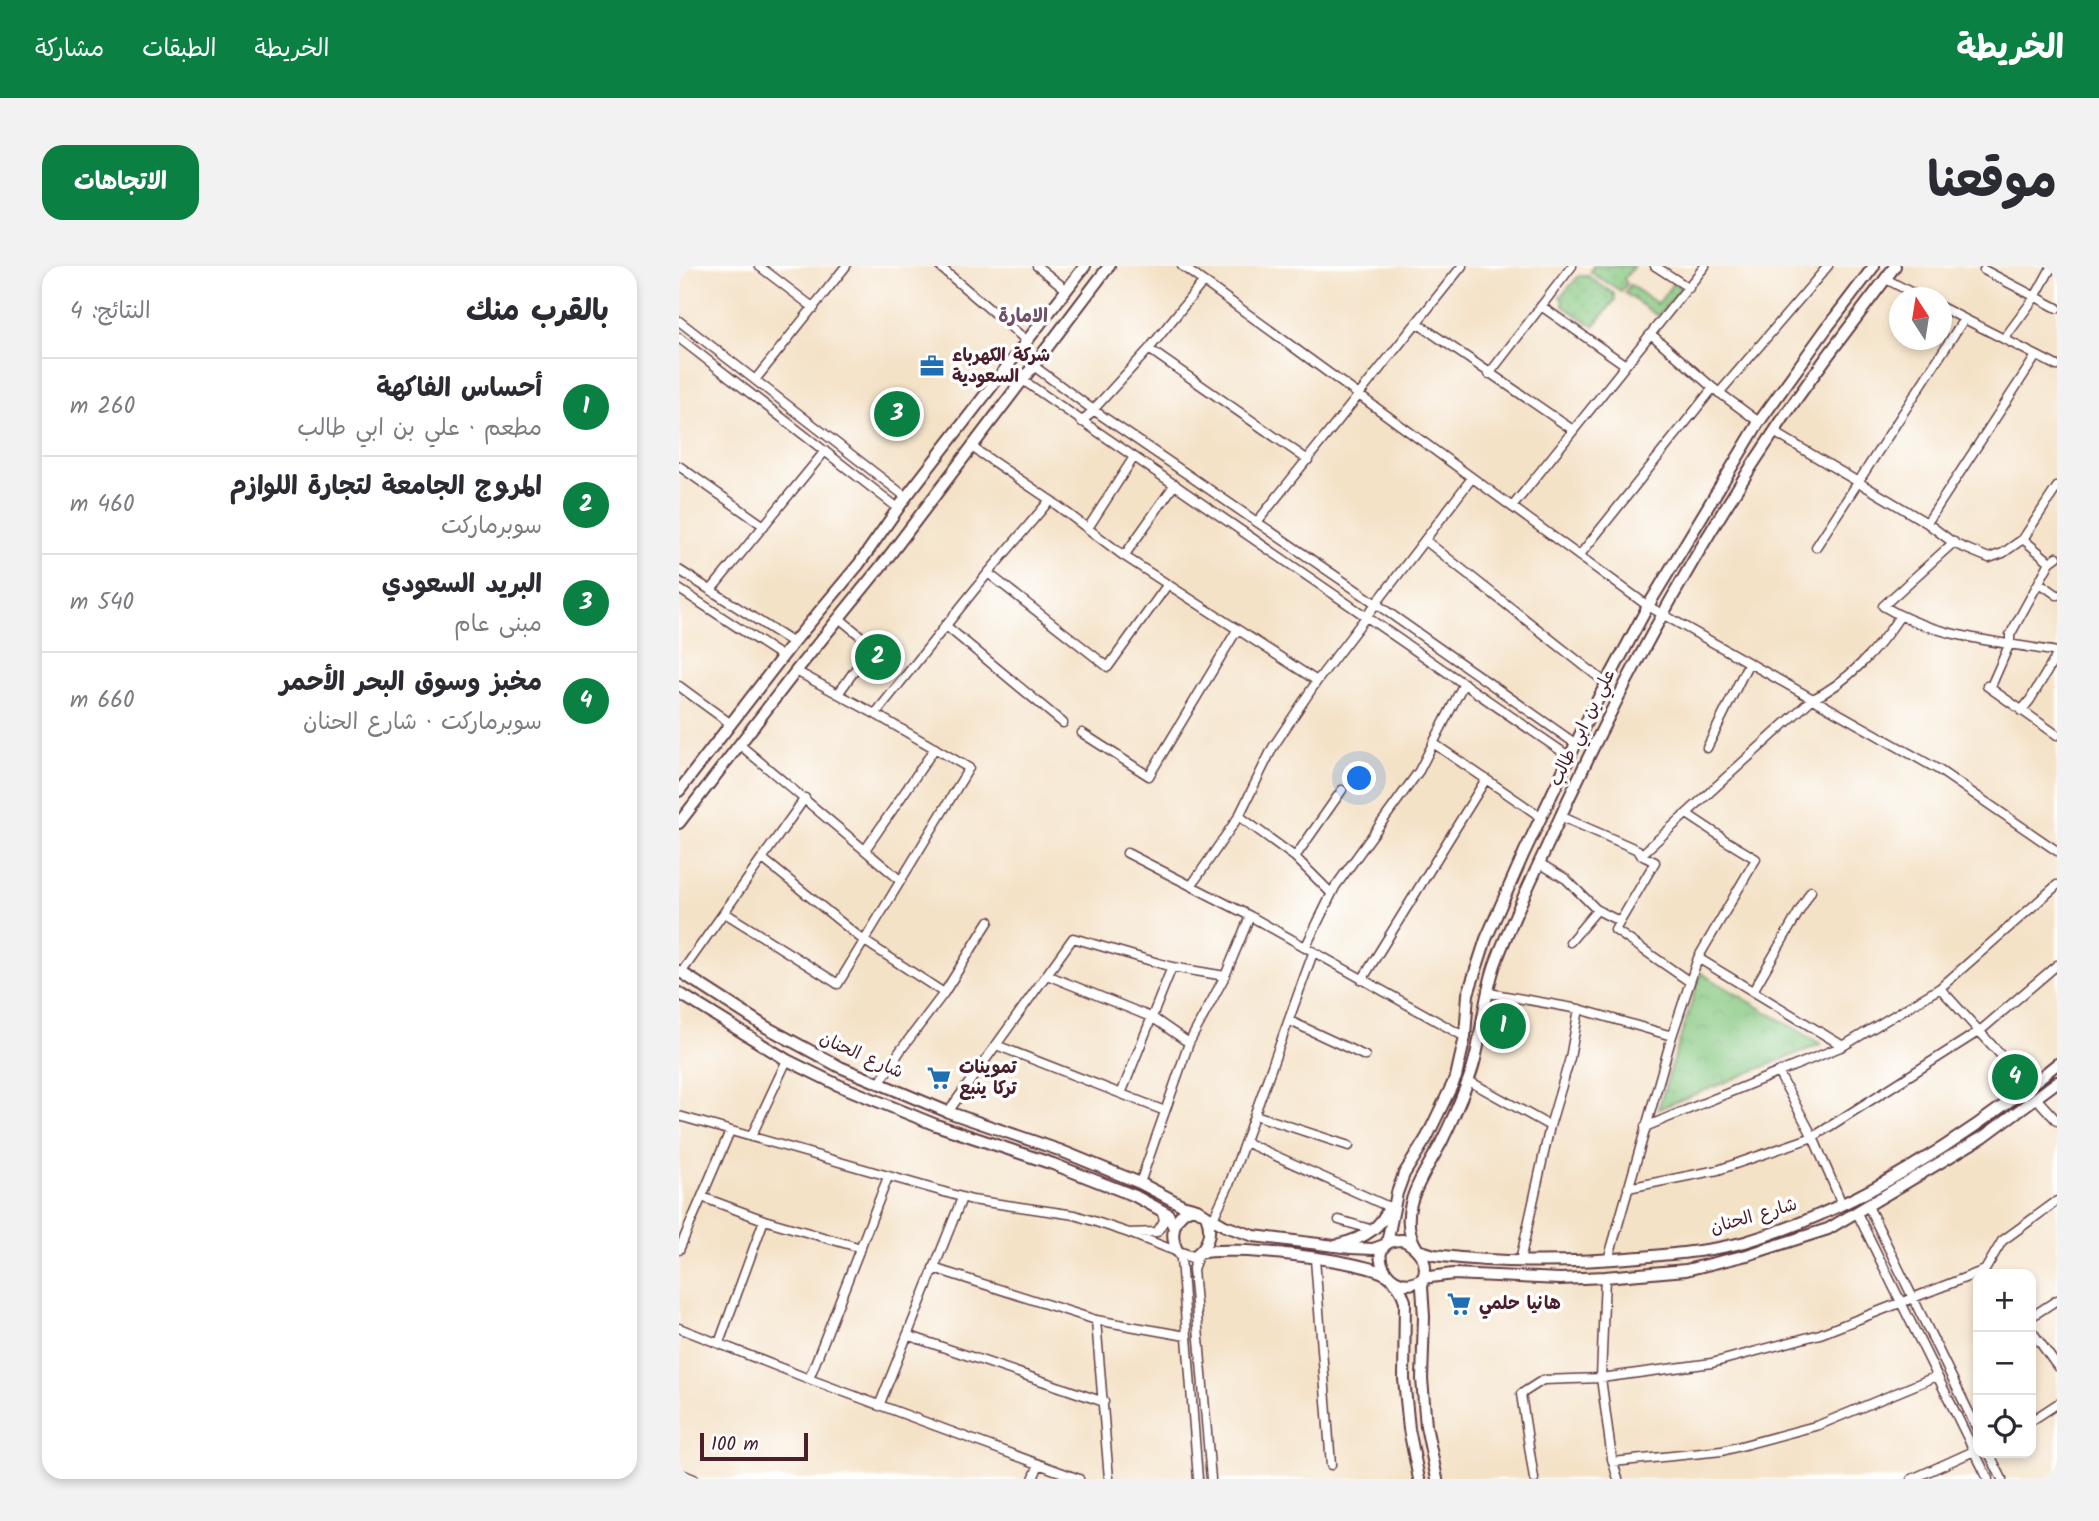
<!DOCTYPE html>
<html lang="ar">
<head>
<meta charset="utf-8">
<style>
	body { margin:0; font-family:Kalam,"Playpen Sans Arabic",sans-serif; background:#f2f2f3; color:#2b2b33; direction:rtl }
	.controls { position:absolute; right:21px; bottom:21px; display:grid; overflow:hidden; border-radius:14px; box-shadow:0 4px 10px #0003 }
	.controls button { width:63px; height:63px; display:grid; place-items:center; padding:0; border:0; border-bottom:2px solid #e1e1e2; background:#fff; color:#2b2b33; font:35px sans-serif }
	.compass { position:absolute; left:1210px; top:21px; width:63px; height:63px; border-radius:50%; background:#fff; box-shadow:0 4px 10px #0003; rotate:348deg }
	.scale { position:absolute; left:21px; bottom:18px; width:108px; box-sizing:border-box; padding-left:7px; border:4px solid #4a1f2b; border-top:0; font-size:19px; line-height:24px; white-space:nowrap; color:#4a1f2b; -webkit-text-stroke:5px #fff; paint-order:stroke }
	.you { position:absolute; left:681px; top:513px; width:24px; height:24px; margin:-18px; border:5px solid #fff; border-radius:50%; background:#1a73e8; box-shadow:0 0 0 10px #1a73e833 }
	.badge { display:grid; place-items:center; width:46px; height:46px; border-radius:50%; background:#0b8043; color:#fff; font-size:23px; font-weight:700 }
	.pin { position:absolute; translate:-50% -50%; border:4px solid #fff; box-shadow:0 2px 7px #0006 }
	.list { margin:0; padding:0; list-style:none }
	h2 { display:flex; justify-content:space-between; align-items:center; height:91px; margin:0; padding:0 28px; font-size:30px }
	h2 small { font-size:23px; font-weight:400; color:#7c7c81 }
	.list li { display:grid; grid-template-columns:46px 1fr auto; gap:21px; align-items:center; box-sizing:border-box; height:98px; padding:0 28px; border-top:2px solid #e1e1e2 }
	.list b { display:block; font-size:26px; white-space:nowrap }
	.list p { margin:0; font-size:23px; white-space:nowrap; color:#7c7c81 }
	.list em { font-size:23px; font-style:normal; color:#7c7c81 }
	.icon { flex:none; width:38px; height:38px; fill:none; stroke:currentColor; stroke-width:2; stroke-linecap:round; stroke-linejoin:round }
	.map { position:relative; flex:none; width:1378px; height:1213px; overflow:hidden; direction:ltr; border-radius:21px }
	header { display:flex; align-items:center; gap:42px; box-sizing:border-box; height:98px; padding:0 35px; background:#0b8043; color:#fff }
	header strong { font-size:33px }
	nav { display:flex; gap:38px; margin-inline-start:auto; font-size:24px }
	.intro { display:flex; align-items:center; justify-content:space-between; box-sizing:border-box; height:168px; padding:0 42px }
	h1 { margin:0; font-size:49px }
	.button { padding:18px 32px; border-radius:21px; background:#0b8043; color:#fff; font-size:24px; font-weight:700 }
	main { display:flex; gap:42px; padding:0 42px }
	aside { flex:1; background:#fff; border-radius:21px; box-shadow:0 4px 10px #0003 }
	.map>svg:first-child { display:block }
	.grass { fill:url(#grass-dots); stroke:#687356; stroke-width:2 }
	.park { fill:url(#park-crowns); stroke:#687356; stroke-width:2 }
	.lines { fill:none; stroke-linecap:round; stroke-linejoin:round }
	.street-casing { stroke:#643c42; stroke-width:11 }
	.secondary-casing { stroke:#643c42; stroke-width:14 }
	.street { stroke:#fff; stroke-width:8 }
	.secondary { stroke:#fff; stroke-width:10 }
	.labels { text-anchor:middle; dominant-baseline:central; stroke-width:7; stroke-linejoin:round; paint-order:stroke }
	.poi-label { font-size:18px; font-weight:bold; fill:#4a1f2b; stroke:#fff; text-anchor:start }
	.street-label { font-size:18px; fill:#4a1f2b; stroke:#fff }
	.neighbourhood-label { font-size:19px; font-weight:bold; fill:#704f68; stroke:#fff }
</style>
</head>
<body>
<header>
<strong>الخريطة</strong>
<nav><a>الخريطة</a><a>الطبقات</a><a>مشاركة</a></nav>
</header>
<div class="intro"><h1>موقعنا</h1><a class="button">الاتجاهات</a></div>
<main>
<div class="map">
<svg width="1378" height="1213" viewBox="0 0 1378 1213">
	<defs>
		<pattern id="grass-dots" width="8" height="8" patternUnits="userSpaceOnUse" patternTransform="scale(1.75)"><rect width="8" height="8" fill="#86c780"/><path d="M2 2h.1M6 6h.1" fill="none" stroke="#75aa6f" stroke-width="1.8" stroke-linecap="round"/></pattern>
		<pattern id="park-crowns" width="20" height="18" patternUnits="userSpaceOnUse" patternTransform="scale(1.75)"><rect width="20" height="18" fill="#86c780"/><path d="M2 6a3 3 0 1 1 6 0M12 15a3 3 0 1 1 6 0" fill="none" stroke="#75aa6f"/></pattern>
	</defs>
	<rect width="100%" height="100%" fill="#fff"/>
	<filter id="ink" filterUnits="userSpaceOnUse"><feTurbulence type="fractalNoise" baseFrequency=".0143" numOctaves="2"/><feDisplacementMap in="SourceGraphic" scale="14" xChannelSelector="R" yChannelSelector="G"/><feConvolveMatrix kernelMatrix="1 2 1 2 8 2 1 2 1" color-interpolation-filters="sRGB"/></filter>
	<filter id="wash" filterUnits="userSpaceOnUse"><feTurbulence type="fractalNoise" baseFrequency=".00686" numOctaves="4" result="noise"/><feDisplacementMap in="SourceGraphic" scale="28" xChannelSelector="R" yChannelSelector="G"/><feGaussianBlur stdDeviation="1.57" result="paint"/><feColorMatrix in="noise" values="0 0 0 0 0 0 0 0 0 0 0 0 0 0 0 0 0 1.4 0 .05"/><feComposite in="paint" operator="in"/></filter>
	<g filter="url(#wash)">
		<rect width="100%" height="100%" fill="#f4e2c7"/>
		<!-- grass -->
		<path class="grass" d="M914,0H955L945,13L948,18L942,25L911,6Z
			M900,10H909L935,28L936,34L915,60L884,40V35L881,31Z
			M994,17L1002,22L979,50L946,27L951,19L979,38Z"/>
		<!-- park -->
		<path class="park" d="M1022,707L1142,778L979,843Z"/>
	</g>
	<g filter="url(#ink)">
		<g class="lines">
			<!-- street casing -->
			<g class="street-casing">
				<path id="street" d="M80,0L135,42
					M260,0L348,75
					M358,0L388,24
					M503,0L969,340L1260,504L1378,585
					M976,0L1010,22
					M0,3L2,0
					M1305,4L1378,42
					M1207,13L1243,32
					M862,40L945,98
					M1262,41L1378,100
					M0,55L227,231
					M738,57L894,164
					M973,69L1034,122L1080,156
					M0,72L219,242
					M1325,73L1356,31L1373,0
					M470,83L629,194
					M356,101L413,143L696,337L897,478
					M810,108L893,0
					M76,114L167,0
					M345,115L891,491
					M1040,127L1149,0
					M403,156L470,83L524,16
					M1095,166L1248,257L1276,278L1310,292L1324,287L1344,273L1378,221
					M294,182L371,234L445,290L638,415
					M0,200L85,260
					M833,241L1026,0
					M578,256L783,0
					M1248,257L1357,90
					M409,262L455,191
					M1344,273L1371,296
					M747,275L927,417
					M1275,276L1204,340C1256,372 1320,375 1378,386
					M1137,281L1285,53
					M445,290L496,218
					M900,290L1034,122
					M0,304L114,377
					M309,307L429,401L489,318
					M1361,317L1378,329
					M0,323L104,391
					M32,324L146,185
					M266,359L384,457
					M117,405L196,448L309,307L371,234
					M1313,418L1331,377V369L1371,296L1378,291
					M0,420L52,458
					M1308,420L1378,469
					M159,428L190,384V377L160,352
					M1342,445L1351,434L1378,389
					M403,467L470,510L558,364
					M754,477L862,551
					M60,478L221,614
					M1028,482L1069,398
					M1008,548L1041,570
					M560,550L616,591L652,627
					M881,550L959,584L962,589L976,596L936,664L1011,716
					M186,584L256,482
					M448,587L571,650L786,771
					M962,589L1132,434C1168,417 1199,383 1221,350
					M616,591L663,524
					M84,593L184,674L265,727
					M860,597L887,613L918,644L940,655
					M512,620L560,550L594,481L638,415L793,212
					M46,647L159,718L290,502L196,448
					M891,676L918,644
					M626,682L656,621L740,505L785,417
					M1019,692L1164,780
					M2,707L126,532
					M368,709L474,752L510,777
					M683,714L807,513
					M1261,722L1350,820
					M1074,725L1132,625
					M810,727L900,743L993,770
					M611,755L686,790
					M317,779L486,845
					M1099,806L1134,871L1163,938
					M790,815L871,860
					M200,818L221,785L265,727L310,655
					M442,828L493,701
					M1357,832L1378,855
					M269,846L394,672L493,701L546,710
					M576,849L670,880
					M0,850L293,934L396,949L450,967
					M966,861L1164,780L1261,722L1378,619
					M72,871L108,794
					M566,876L710,941
					M461,917L510,777L546,710L571,650
					M949,922L1039,904L1134,871L1302,764L1378,699
					M23,931L85,954L182,982
					M1189,940L1299,1165
					M483,945L485,955L478,966L450,967L499,986L502,993L519,1213
					M1178,947L1309,1213
					M660,954L694,964
					M533,955L550,919L634,687
					M0,984L51,865
					M520,987L514,1003L532,1213
					M636,993L652,1199
					M929,994L993,770L1019,692L1077,593L1044,573
					M841,995L871,860L891,792L900,743
					M254,1002L417,1054L507,1070
					M926,1011L922,1112L933,1193L939,1213
					M1352,1051L1378,1034
					M417,1054L430,1213
					M0,1062L130,1113L400,1213
					M1352,1064L1378,1100
					M228,1069L425,1136
					M40,1077L85,954
					M130,1113L209,911
					M200,1140L283,932
					M1352,1155L1378,1138
					M1310,1187L1323,1213
					M934,1196L1043,1185L1140,1159L1258,1110
					M0,1207L15,1213
					M354,1213L360,1198
					M855,1213L842,1128L864,1114L922,1112L1033,1097L1141,1068L1306,1004L1323,975L1378,935
					M1233,1213L1295,1185"/>
			</g>
			<!-- secondary casing -->
			<g class="secondary-casing">
				<path id="secondary" d="M1216,0C1180,49 1141,98 1107,148C1014,285 936,428 869,578C851,617 832,656 817,696C803,733 804,777 789,815C781,836 772,857 762,877C745,909 714,947 739,984L755,989C823,998 892,997 961,991C996,988 1032,985 1066,976C1175,945 1290,870 1378,798
					M0,525L114,377L180,298L227,231L406,0
					M0,557L117,405L207,294L430,0
					M0,705L87,761L161,801L269,846L380,884L461,917L503,939L518,943
					M0,727L108,794L159,819L257,859L374,898L456,930L489,948L495,962
					M511,943H518L527,949C534,966 529,983 513,991L499,986C490,970 494,950 511,943Z
					M527,949L546,960L575,970L672,982L694,983L705,979
					M724,974C738,981 751,995 744,1012C712,1037 678,973 724,974Z
					M708,977L718,927L725,908L748,871L777,811L786,771L789,728L807,673L845,587L912,446L969,340L1080,156L1147,63L1195,0
					M661,978C683,973 702,963 710,941
					M520,987C551,979 680,993 708,1009C716,1014 723,1025 726,1035L725,1113L730,1163L740,1213
					M746,1008L743,1021L745,1051L743,1113L747,1160L758,1213
					M744,1012L774,1008L881,1013L926,1011L1007,1004L1068,989L1149,963L1304,871L1378,816"/>
			</g>
			<!-- street -->
			<use href="#street" class="street"/>
			<!-- secondary -->
			<use href="#secondary" class="secondary"/>
		</g>
	</g>
	<!-- icons -->
	<defs>
		<g id="office-bare" transform="scale(1.89)"><path d="M-6-3h4V-5.5h4V-3h4V5H-6ZM-1-4.5V-3h2v-1.5ZM-6 0V1H6V0Z" fill="#1f6fb2" stroke="#fff" stroke-width="2.5" paint-order="stroke"/></g>
		<g id="supermarket-bare" transform="scale(1.89)"><path d="M-6-5.5h2.5l.6 2H6L4.5 2H-2.5L-4.4-4H-6ZM-1.5 3.2a1.3 1.3 0 1 0 .1 0ZM3 3.2a1.3 1.3 0 1 0 .1 0Z" fill="#1f6fb2" stroke="#fff" stroke-width="2.5" paint-order="stroke"/></g>
	</defs>
	<g fill-rule="evenodd">
		<use href="#office-bare" x="253" y="100"/>
		<use href="#supermarket-bare" x="260" y="812"/>
		<use href="#supermarket-bare" x="780" y="1038"/>
	</g>
	<g class="labels">
		<!-- poi labels -->
		<g class="poi-label">
			<text x="273" y="90">شركة الكهرباء<tspan x="273" dy="21">السعودية</tspan></text>
			<text x="280" y="802">تموينات<tspan x="280" dy="21">تركا ينبع</tspan></text>
			<text x="800" y="1038">هانيا حلمي</text>
		</g>
		<!-- street labels -->
		<g class="street-label">
			<text transform="translate(904 462) rotate(-64)">علي بن ابي طالب</text>
			<text transform="translate(182 790) rotate(24)">شارع الحنان</text>
			<text transform="translate(1075 951) rotate(-16)">شارع الحنان</text>
		</g>
		<!-- neighbourhood labels -->
		<g class="neighbourhood-label">
			<text x="344" y="51">الامارة</text>
		</g>
	</g>
</svg>
<div class="controls">
<button>+</button>
<button>−</button>
<button><svg class="icon" aria-label="locate" viewBox="0 0 24 24"><circle cx="12" cy="12" r="6"/><path d="M12 2v4M12 18v4M2 12h4M18 12h4"/></svg></button>
</div>
<svg class="compass" viewBox="-18 -18 36 36"><path d="M0-13l5 13h-10z" fill="#e53935"/><path d="M0 13l5-13h-10z" fill="#7c7c81"/></svg>
<div class="scale">100 m</div>
<div class="you"></div>
<div class="pin badge" style="left:824px;top:760px">1</div>
<div class="pin badge" style="left:199px;top:391px">2</div>
<div class="pin badge" style="left:218px;top:148px">3</div>
<div class="pin badge" style="left:1336px;top:811px">4</div>
</div>
<aside>
<h2>بالقرب منك<small>النتائج: 4</small></h2>
<ul class="list">
<li><span class="badge">1</span><div><b>أحساس الفاكهة</b><p>مطعم · علي بن ابي طالب</p></div><em>260 m</em></li>
<li><span class="badge">2</span><div><b>المروج الجامعة لتجارة اللوازم</b><p>سوبرماركت</p></div><em>460 m</em></li>
<li><span class="badge">3</span><div><b>البريد السعودي</b><p>مبنى عام</p></div><em>540 m</em></li>
<li><span class="badge">4</span><div><b>مخبز وسوق البحر الأحمر</b><p>سوبرماركت · شارع الحنان</p></div><em>660 m</em></li>
</ul>
</aside>
</main>
</body>
</html>
